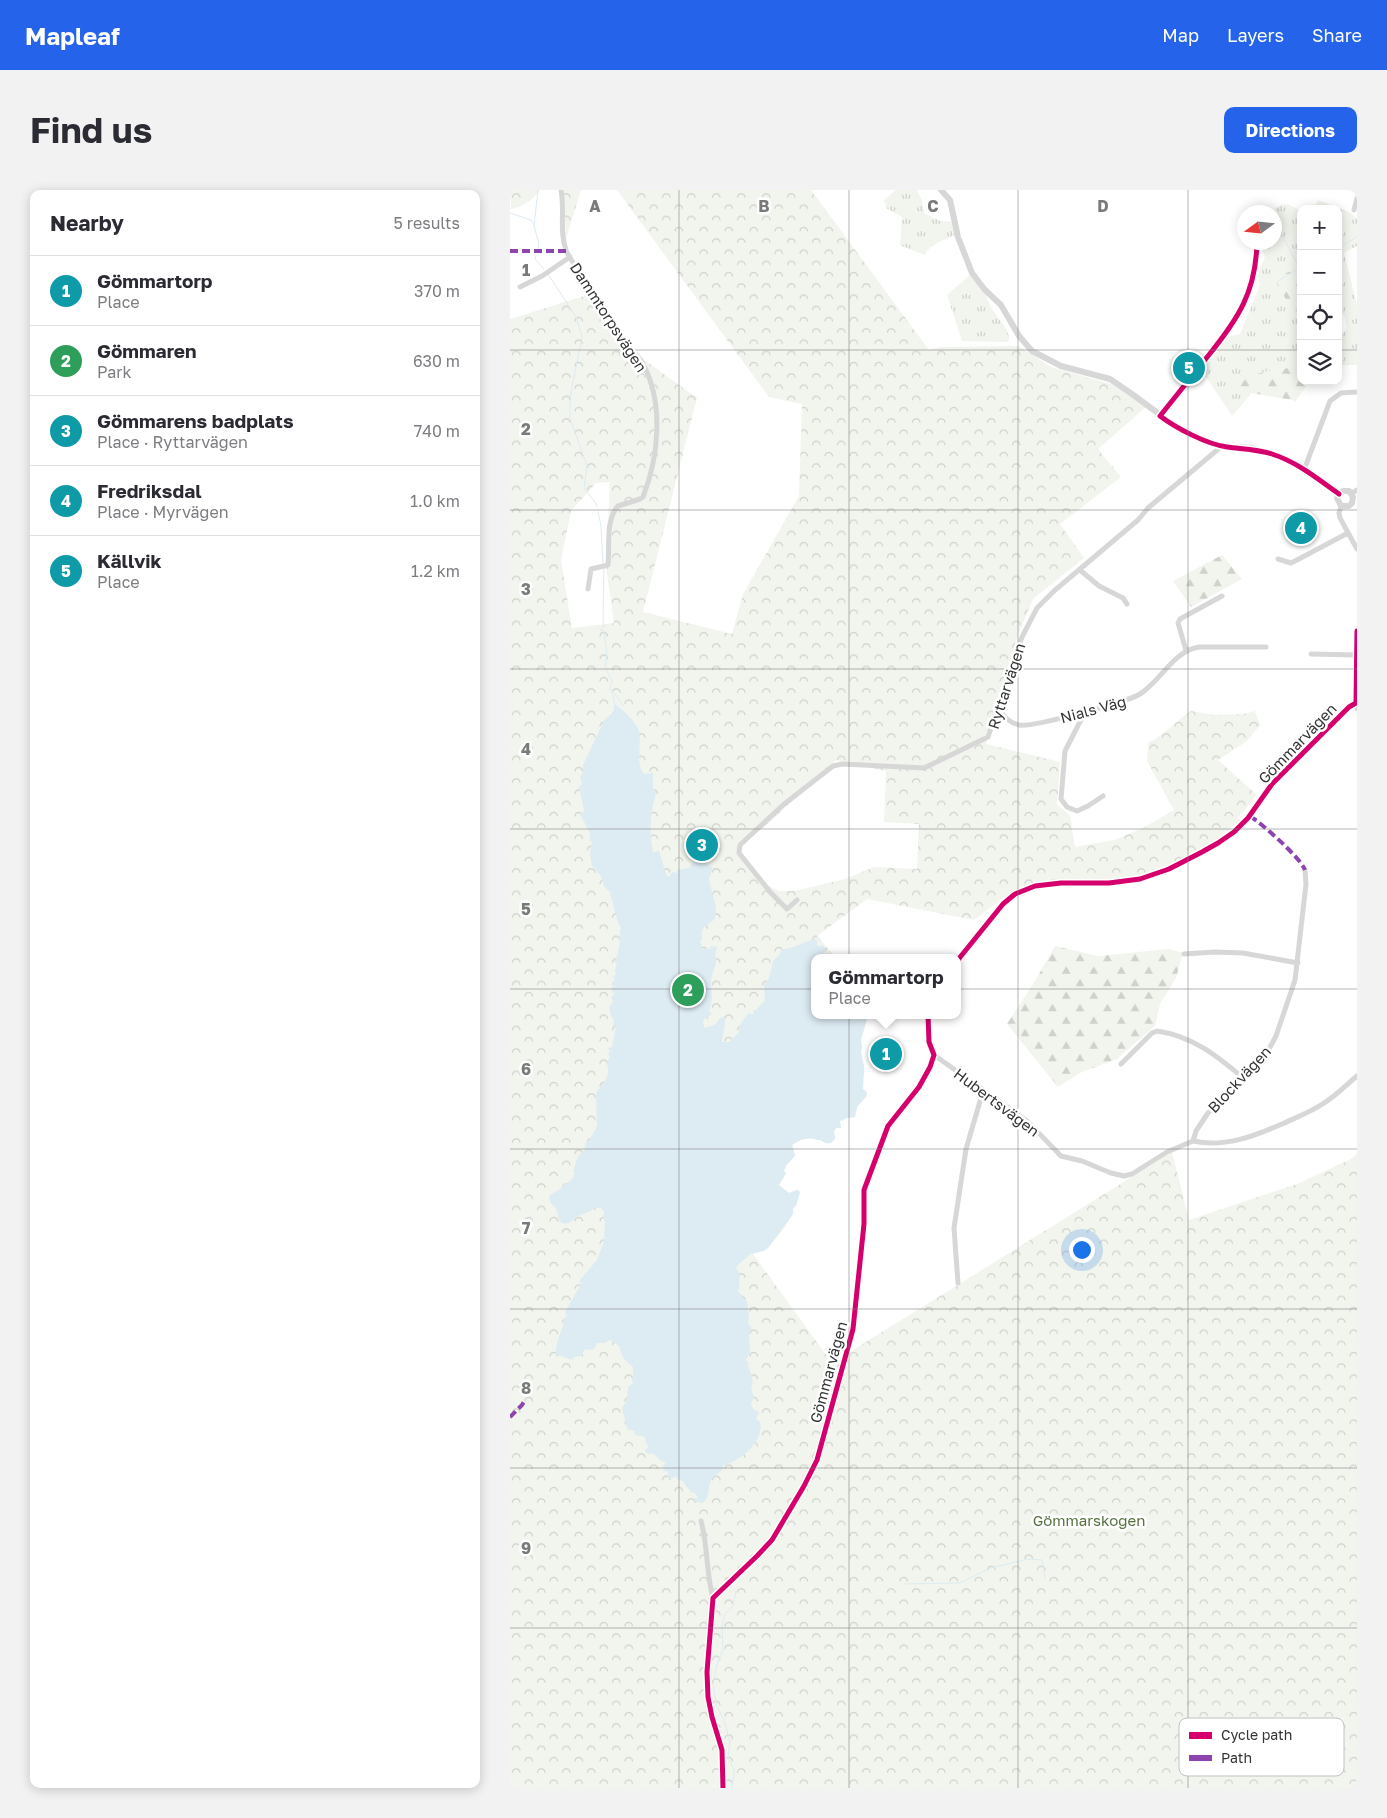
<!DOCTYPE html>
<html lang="en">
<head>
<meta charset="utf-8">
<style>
	body { margin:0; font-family:"Golos Text",sans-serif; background:#f2f2f3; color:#2b2b33 }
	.controls { position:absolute; right:15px; top:15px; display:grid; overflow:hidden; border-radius:10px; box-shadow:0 2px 12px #0003 }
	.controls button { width:45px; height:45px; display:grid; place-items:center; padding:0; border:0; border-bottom:1px solid #e1e1e2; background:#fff; color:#2b2b33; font:25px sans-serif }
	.compass { position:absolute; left:727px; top:15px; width:45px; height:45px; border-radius:50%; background:#fff; box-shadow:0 2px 12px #0003; rotate:255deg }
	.you { position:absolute; left:571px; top:1059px; width:18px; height:18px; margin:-12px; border:4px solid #fff; border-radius:50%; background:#1a73e8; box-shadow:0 0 0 8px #1a73e833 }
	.badge { display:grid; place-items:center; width:32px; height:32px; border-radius:50%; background:#2563eb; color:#fff; font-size:16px; font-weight:700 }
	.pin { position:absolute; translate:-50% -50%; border:2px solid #fff; box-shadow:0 1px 5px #0006 }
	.popup { position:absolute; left:301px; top:764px; width:150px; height:65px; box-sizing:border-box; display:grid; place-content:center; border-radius:10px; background:#fff; filter:drop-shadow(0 1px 4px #0005); font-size:16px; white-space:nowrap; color:#7c7c81 }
	.popup b { font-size:19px; color:#2b2b33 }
	.popup::after { content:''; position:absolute; left:50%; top:100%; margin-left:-10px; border:10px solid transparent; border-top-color:#fff }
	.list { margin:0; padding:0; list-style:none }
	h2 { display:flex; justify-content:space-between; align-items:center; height:65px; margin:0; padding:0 20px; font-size:21px }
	h2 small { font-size:16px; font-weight:400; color:#7c7c81 }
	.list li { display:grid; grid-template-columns:32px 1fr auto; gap:15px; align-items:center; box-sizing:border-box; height:70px; padding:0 20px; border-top:1px solid #e1e1e2 }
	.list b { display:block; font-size:19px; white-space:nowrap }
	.list p { margin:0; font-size:16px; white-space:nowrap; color:#7c7c81 }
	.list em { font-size:16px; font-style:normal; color:#7c7c81 }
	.icon { flex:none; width:28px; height:28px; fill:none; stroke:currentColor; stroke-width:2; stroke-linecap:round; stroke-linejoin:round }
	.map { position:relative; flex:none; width:847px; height:1598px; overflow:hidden; border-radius:10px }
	header { display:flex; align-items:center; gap:30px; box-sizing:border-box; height:70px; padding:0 25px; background:#2563eb; color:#fff }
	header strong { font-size:24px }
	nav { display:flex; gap:28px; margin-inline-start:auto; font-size:18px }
	.intro { display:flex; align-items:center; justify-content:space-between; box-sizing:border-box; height:120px; padding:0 30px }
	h1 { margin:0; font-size:35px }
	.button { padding:12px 22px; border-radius:10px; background:#2563eb; color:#fff; font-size:18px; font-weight:700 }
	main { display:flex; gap:30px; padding:0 30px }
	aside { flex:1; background:#fff; border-radius:10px; box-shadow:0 2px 12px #0003 }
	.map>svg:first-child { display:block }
	.grass { fill:url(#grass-tufts) }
	.forest { fill:url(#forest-firs) }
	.park { fill:url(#park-crowns); fill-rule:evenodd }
	.water { fill:#ddebf3 }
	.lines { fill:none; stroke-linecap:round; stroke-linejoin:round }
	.stream { stroke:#ddebf3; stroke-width:1 }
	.minor { stroke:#d7d7d7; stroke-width:5 }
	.tertiary { stroke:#d7d7d7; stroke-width:6 }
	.quiet { stroke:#8e44ad; stroke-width:4; stroke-dasharray:8 4; stroke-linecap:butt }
	.cycleway-casing { stroke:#fff; stroke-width:8 }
	.cycleway { stroke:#d6006c; stroke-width:5 }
	.grid { fill:none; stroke:#7a7a7a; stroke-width:1; stroke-opacity:0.55 }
	.labels { text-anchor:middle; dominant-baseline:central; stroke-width:5; stroke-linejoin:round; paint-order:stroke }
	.street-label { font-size:15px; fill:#333; stroke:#fff }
	.park-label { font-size:15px; fill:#56703f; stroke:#fff }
	.key { fill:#fff; stroke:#c2c2c2; stroke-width:1 }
	.key-label { font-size:14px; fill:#333 }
	.grid-label { font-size:16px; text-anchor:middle; font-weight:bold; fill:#7a7a7a; stroke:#fff; stroke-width:5; stroke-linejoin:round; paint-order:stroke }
</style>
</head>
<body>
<header>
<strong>Mapleaf</strong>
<nav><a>Map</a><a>Layers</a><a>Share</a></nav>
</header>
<div class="intro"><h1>Find us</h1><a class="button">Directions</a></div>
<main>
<aside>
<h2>Nearby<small>5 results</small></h2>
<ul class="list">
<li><span class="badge" style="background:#0f9aa8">1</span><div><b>Gömmartorp</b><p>Place</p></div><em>370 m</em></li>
<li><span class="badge" style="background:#2e9e5b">2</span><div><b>Gömmaren</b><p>Park</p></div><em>630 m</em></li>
<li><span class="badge" style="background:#0f9aa8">3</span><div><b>Gömmarens badplats</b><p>Place · Ryttarvägen</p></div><em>740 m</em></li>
<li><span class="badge" style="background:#0f9aa8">4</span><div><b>Fredriksdal</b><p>Place · Myrvägen</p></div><em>1.0 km</em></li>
<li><span class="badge" style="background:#0f9aa8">5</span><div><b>Källvik</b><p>Place</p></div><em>1.2 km</em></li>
</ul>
</aside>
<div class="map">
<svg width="847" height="1598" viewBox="0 0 847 1598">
	<defs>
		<pattern id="grass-tufts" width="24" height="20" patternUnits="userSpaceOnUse" patternTransform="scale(1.25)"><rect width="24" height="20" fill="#f1f5ed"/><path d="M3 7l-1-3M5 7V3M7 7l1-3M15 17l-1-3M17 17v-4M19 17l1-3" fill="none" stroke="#cfd2cc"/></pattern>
		<pattern id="forest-firs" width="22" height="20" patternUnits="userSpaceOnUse" patternTransform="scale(1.25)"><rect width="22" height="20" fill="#f1f5ed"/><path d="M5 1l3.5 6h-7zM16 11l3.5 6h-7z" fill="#cfd2cc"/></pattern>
		<pattern id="park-crowns" width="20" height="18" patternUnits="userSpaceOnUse" patternTransform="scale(1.25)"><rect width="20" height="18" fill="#f1f5ed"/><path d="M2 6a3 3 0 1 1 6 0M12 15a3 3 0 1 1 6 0" fill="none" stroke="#cfd2cc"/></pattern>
	</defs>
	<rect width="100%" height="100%" fill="#fff"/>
	<!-- grass -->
	<path class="grass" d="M386,0H407L412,11L414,23L430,31L444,32L447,44C435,50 420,53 415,65L392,56L390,54L392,27L376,18L374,10Z
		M808,10L841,23L847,29V56L834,63L847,115V175H828V145L837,139L835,128L828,115V19H803Z
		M778,14L791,21V76L766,88L770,99L791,136V177C776,178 738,182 730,195L736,210L722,226L693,182V179L718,147L730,144L750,95C745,82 751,78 755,67L750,53L764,52V22H762L770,15Z
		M460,85L476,106L482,119L497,140L499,148L498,152L452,151L437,105Z"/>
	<!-- forest -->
	<path class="forest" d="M791,76V136L770,99L766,88Z
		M791,177V191H800L785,212L782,210L741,203L736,210L730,195C738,181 776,178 791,177Z
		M712,365L732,389L681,417L663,391Z
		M545,756L588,766L659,759L673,763L666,788L650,814L645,836L607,869L570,883L548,897L497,834L525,791Z"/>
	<!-- park -->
	<path class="park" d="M0,0H30C23,10 13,17 1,19Z
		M53,0H71L56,49L54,4Z
		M107,0H301L419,160L431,157L509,156L541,177L601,194L636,217L588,259L611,287L550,334L574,368L523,409L508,445L476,554L550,572L547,614L560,626L565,657L604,650L631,639L664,620L637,571L638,553C654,545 666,531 681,521L704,525L734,524L745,521L750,535L737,551L708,570L747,605L728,628L730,630L700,656L663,676L621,688L525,694L492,709L464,730L357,709L307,746L326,768H305V825H358L351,850L352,857L351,862L354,876L353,899L357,905L347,917L345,927L337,928L330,931L331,938H326L324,941L325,949L321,953C315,954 315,952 310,950C299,947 291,948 282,955L285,966L277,974L274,981L276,983L269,995L279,1003L287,1000L290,1002L287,1012L283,1018V1024L275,1037L258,1058L243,1064L322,1173L662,962L679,1030L787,994L841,969L847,964V1598H0V129L84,103L114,155L187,208L133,422L222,444L233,404L289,306L292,214L259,207ZM100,292L96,377L104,433L62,438L51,370L61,321L86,293ZM326,570L376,581L374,632L409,634L407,679L364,677L335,689L285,701H269L257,695L230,662V657L261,631Z"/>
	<!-- water -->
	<path class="water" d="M104,514C111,518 127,532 129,542C132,553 125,575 134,584L143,583V598L146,603C140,623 139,642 143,662L149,661L156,684L158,687L163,682L167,683V680L179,678L185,670L194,671L203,678L199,689L206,718L205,729C197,736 189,737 192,749L190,751L193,760L196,758L200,759L201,756L207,757L205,766L207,769L201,789L202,809L199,821L202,824L200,826L194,829L193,832L194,838L205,835L210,828L214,826C217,835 212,843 212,852H219L229,842C229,832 234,830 238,824L241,823V825L244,824L243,820H246L253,812H255L254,795L259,788L263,771L269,765L272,759C284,759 294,751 306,749L308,756L313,755L315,758L312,768H305V825H358L351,850L352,857L351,862L354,876L353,899L357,902L356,907L347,917L345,927L337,928L330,931L331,938H326L324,941L325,949L321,953C315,954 315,952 310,950C299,947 291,948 282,955L285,966L277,974L274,981L276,983L269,995L279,1003L287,1000L290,1002L286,1016L283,1018V1024L258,1058L254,1061L240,1064L226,1077L230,1085C228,1091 231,1095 228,1101L237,1112L239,1126L238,1134L242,1138L239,1143L240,1164L235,1170L238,1172C238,1181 246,1190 241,1199L244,1207L241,1213L243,1219L249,1222L246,1229L250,1232C255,1251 229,1272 213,1275V1279C209,1283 204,1286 201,1290C197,1299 201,1306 193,1313L186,1312L185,1308H188L185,1303L180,1302L181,1301C175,1298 175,1289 167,1289L166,1286L160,1289L158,1288V1282L153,1280L154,1277L152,1276L155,1274V1272L151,1271L144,1264L136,1263L135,1259L138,1258V1255L136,1254L135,1247L124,1244L125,1241L117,1239L112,1218L117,1210L118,1197L124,1192L122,1191C125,1170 123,1181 113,1167C111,1164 111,1160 109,1156L100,1150L94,1153H87L84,1159L74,1160L71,1166L64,1167L62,1170L46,1164C45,1150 54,1140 54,1128L57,1126L55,1122L70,1096L71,1093L69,1091L87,1070L94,1051L95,1033L93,1026L94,1022L91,1018H84C80,1022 75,1023 70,1025C62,1029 58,1038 49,1031C48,1028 48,1022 46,1019C42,1013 39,1014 40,1005L53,997L52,995C59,993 62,990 65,984L63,981L68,967L75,959L76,952L79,951L87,936L86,903C93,893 101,887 97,873L100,866L98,864L100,862L98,858L102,857L106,837L103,835L104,830L101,826L99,817L103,812L101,807L105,804L102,802V797L105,796L102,794L105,789L103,787L106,784L105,780L107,774L104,771L107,767C108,761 109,757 110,751C110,746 109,743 111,738C105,729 105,716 100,705L101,703L94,696L91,686L82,676L80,665L82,652L80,651V643L71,626L70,624L73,623L74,620L69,597L72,594L70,586L73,583V575L95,529L104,522Z"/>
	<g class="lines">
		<!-- stream -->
		<path class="stream" d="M28,0L24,36L29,54L28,58
			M0,23L21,30L24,35
			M766,34L789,77
			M828,58L847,47
			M26,65L25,69L34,79
			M38,84L66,127L72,147L61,202L60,218V228L77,276L74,298L85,312L87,316
			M768,91L791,76
			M88,322L91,336L93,373
			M94,377L93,431L94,436L90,440L94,441L97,466L95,477L102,491L100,499L109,509L113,516
			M103,505L105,516
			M394,1394L450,1393L480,1378L519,1369L532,1370L535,1388
			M222,1598L224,1585V1579L218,1568L220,1552L214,1530L206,1515L203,1494L207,1475L213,1459L212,1435L215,1424L223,1416L226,1401"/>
		<!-- minor -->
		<path class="minor" d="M51,0C55,20 49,41 56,60C61,73 72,83 80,95C91,113 101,132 114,149C120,158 128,165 133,174C154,213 149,266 133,307L130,309L108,316C95,331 100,356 98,375L81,379L78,399
			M844,20L847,8
			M10,97L32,86L60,67
			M794,280L820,211L831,203L847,202
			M842,303L847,300
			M831,316L829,323L830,328L847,359
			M768,369L781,373L785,371L838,343
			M570,380L589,396L613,408L617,414
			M847,441L846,464L847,519
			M676,460L668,433L670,429L712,406
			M801,464L847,465
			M489,518C493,526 500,533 509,535C521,538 617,512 630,504C651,491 663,461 689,457H756
			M575,522L555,561L551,609L557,617L567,621L578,616L593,606
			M287,710L277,719L261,703L229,663L230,655L273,615L323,576L332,574L414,578L478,547L512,447L527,418L544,401L628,330L638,318L712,256
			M674,764L705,762L733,763L788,773
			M447,771L493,714L505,704L525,696L551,693H599L630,689L659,679L692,662L708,653L724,642L738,628L762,594L839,517L846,513
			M424,865L517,931L551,966L572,971L601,983L614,986L622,984L657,962L683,951
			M611,874L642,843L647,841C682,846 706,865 732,887
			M683,951L686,941L698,923L750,871L759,859L766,846L785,790L796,694L795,680
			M683,951C715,958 744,946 772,934C787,927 801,922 814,913C826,906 836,895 847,886
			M448,1093L444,1038L456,959L473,901
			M191,1331C198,1356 196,1383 203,1408C201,1448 195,1487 202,1527
			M203,1408L247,1366L262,1350L294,1296L307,1270L343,1139L354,1034V1000L378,936L409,897L420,877L424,865L419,852L418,825"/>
		<!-- tertiary -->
		<path class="tertiary" d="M431,0L440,10L448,47L462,83L475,100L491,115L509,146L522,161L551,176L600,189L622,204L664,235L680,244L712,256L741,258L762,264L780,271L829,304
			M829,304L827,308L831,316H839L842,313
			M829,304L833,301H839L843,307L842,313"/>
		<!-- quiet -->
		<path class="quiet" d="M0,61H56
			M740,626C752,634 790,667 795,680
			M0,1227L12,1215L15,1210"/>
		<!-- cycleway casing -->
		<g class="cycleway-casing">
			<path id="cycleway" d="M747,52C746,102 728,129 698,166C682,186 666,206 650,226C666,238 696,254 717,257C732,259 747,259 762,264C787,272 808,289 829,304
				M447,771L493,714L505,704L525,696L551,693H599L630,689L659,679L692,662L708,653L724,642L738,628L762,594L839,517L846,513L847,441
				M213,1598L212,1560L202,1527L198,1507L197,1482L203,1408L247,1366L262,1350L294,1296L307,1270L343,1139L354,1034V1000L378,936L409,897L420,877L424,865L419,852L418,825"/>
		</g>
		<!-- cycleway -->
		<use href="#cycleway" class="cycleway"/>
	</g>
	<!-- grid -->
	<path class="grid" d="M169,0V1598M339,0V1598M508,0V1598M678,0V1598M0,160H791M828,160H847M0,320H847M0,479H847M0,639H847M0,799H847M0,959H847M0,1119H847M0,1278H847M0,1438H847"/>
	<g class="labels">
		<!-- street labels -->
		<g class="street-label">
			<text transform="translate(99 127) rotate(57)">Dammtorpsvägen</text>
			<text transform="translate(496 496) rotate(-72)">Ryttarvägen</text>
			<text transform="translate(583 519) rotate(-15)">Nials Väg</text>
			<text transform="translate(787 553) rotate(-46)">Gömmarvägen</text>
			<text transform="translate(729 889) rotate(-47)">Blockvägen</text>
			<text transform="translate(487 912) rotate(37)">Hubertsvägen</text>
			<text transform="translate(318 1182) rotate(-75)">Gömmarvägen</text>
		</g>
		<!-- park labels -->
		<g class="park-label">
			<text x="579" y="1330">Gömmarskogen</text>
		</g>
	</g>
	<!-- legend -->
	<rect x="669" y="1528" width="165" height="58" rx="8" class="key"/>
	<rect x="679" y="1542" width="23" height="7" fill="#d6006c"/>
	<rect x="679" y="1565" width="23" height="6" fill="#8e44ad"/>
	<g class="key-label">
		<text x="711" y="1550">Cycle path</text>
		<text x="711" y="1573">Path</text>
	</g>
	<g class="grid-label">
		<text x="85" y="22">A</text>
		<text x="254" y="22">B</text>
		<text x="423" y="22">C</text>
		<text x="593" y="22">D</text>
		<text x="16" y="86">1</text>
		<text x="16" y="245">2</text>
		<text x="16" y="405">3</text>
		<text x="16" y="565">4</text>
		<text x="16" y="725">5</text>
		<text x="16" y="885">6</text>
		<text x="16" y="1044">7</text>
		<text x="16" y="1204">8</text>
		<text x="16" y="1364">9</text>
	</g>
</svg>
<div class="controls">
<button>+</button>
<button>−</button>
<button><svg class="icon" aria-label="locate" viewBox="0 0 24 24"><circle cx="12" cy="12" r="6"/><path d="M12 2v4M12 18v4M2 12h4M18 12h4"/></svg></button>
<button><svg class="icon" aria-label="layers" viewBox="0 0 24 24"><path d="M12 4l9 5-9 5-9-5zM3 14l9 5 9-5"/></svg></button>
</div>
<svg class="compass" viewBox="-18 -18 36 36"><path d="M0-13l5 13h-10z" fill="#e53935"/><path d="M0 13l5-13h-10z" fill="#7c7c81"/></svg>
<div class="you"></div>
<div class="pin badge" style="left:376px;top:864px;background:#0f9aa8">1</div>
<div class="popup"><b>Gömmartorp</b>Place</div>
<div class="pin badge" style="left:178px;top:800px;background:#2e9e5b">2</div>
<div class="pin badge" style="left:192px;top:655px;background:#0f9aa8">3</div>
<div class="pin badge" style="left:791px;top:338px;background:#0f9aa8">4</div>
<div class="pin badge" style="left:679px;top:178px;background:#0f9aa8">5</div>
</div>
</main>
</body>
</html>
